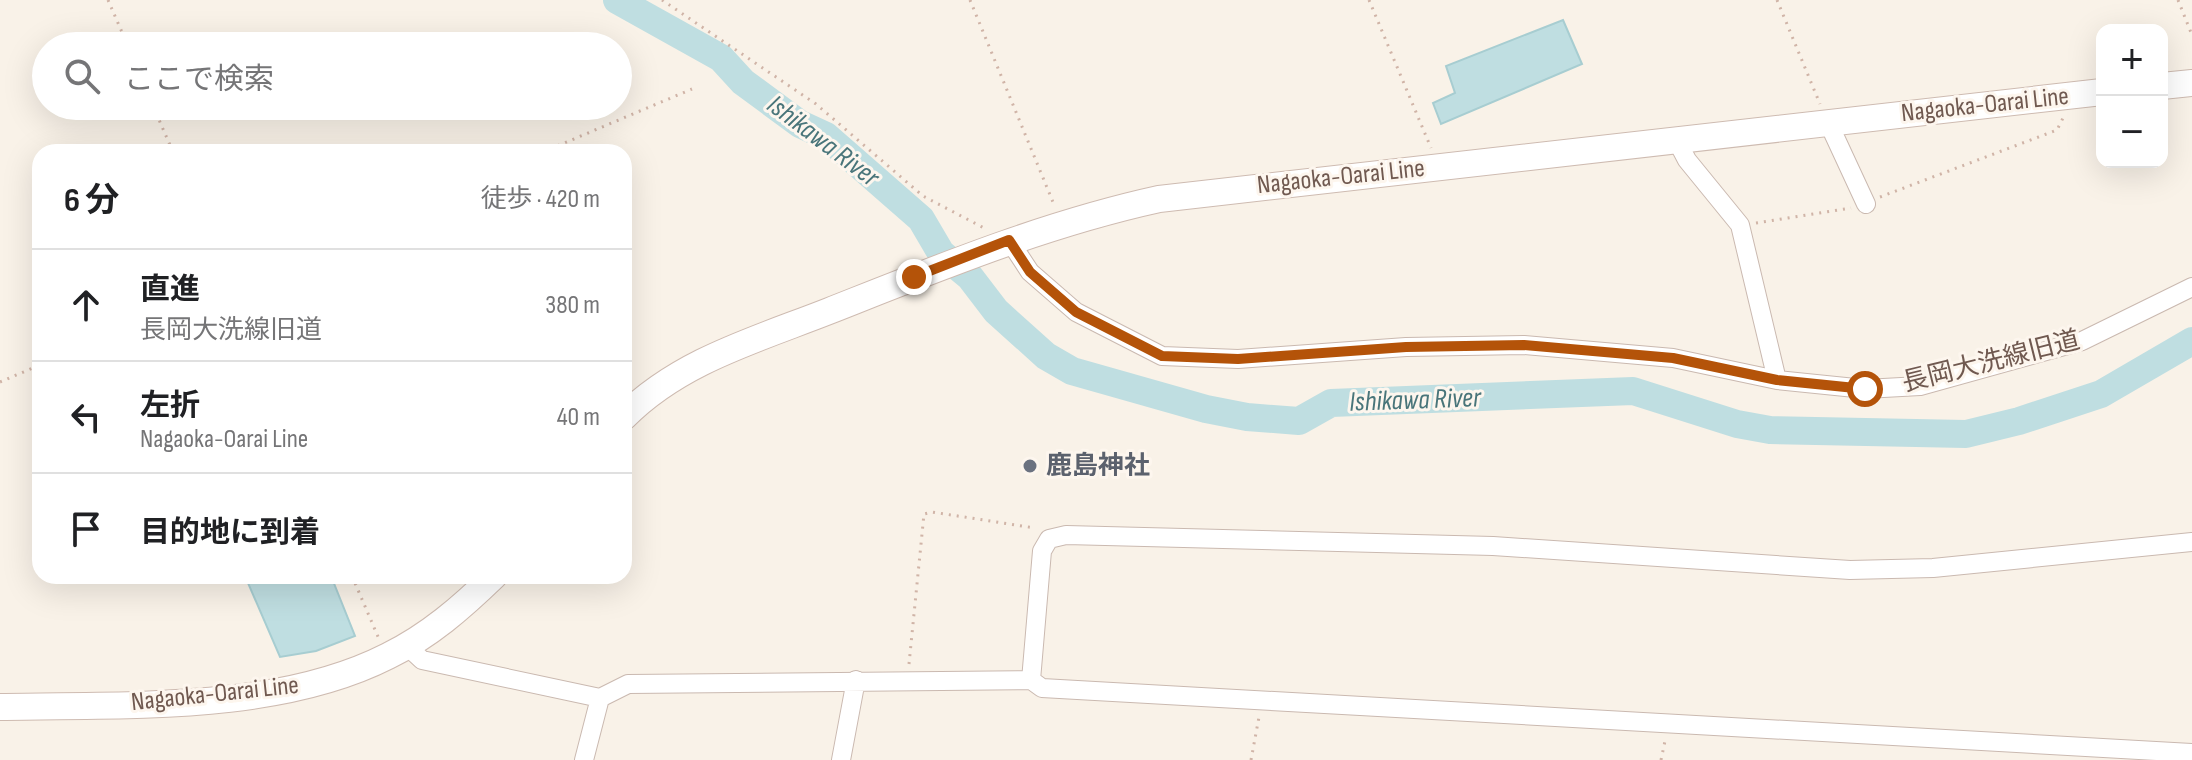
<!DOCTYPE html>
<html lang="ja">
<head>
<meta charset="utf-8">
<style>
	body { margin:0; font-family:"Sofia Sans Condensed","Noto Sans JP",sans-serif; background:#f6f6f6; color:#202124 }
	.controls { position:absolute; right:24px; top:24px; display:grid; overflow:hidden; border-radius:16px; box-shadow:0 8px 32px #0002 }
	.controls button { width:72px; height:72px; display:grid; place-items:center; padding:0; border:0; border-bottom:2px solid #e0e0e0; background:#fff; color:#202124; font:40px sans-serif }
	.stop { position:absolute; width:24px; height:24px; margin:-18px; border:6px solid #b45309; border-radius:50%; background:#fff }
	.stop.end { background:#b45309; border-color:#fff; box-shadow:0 2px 8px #0008 }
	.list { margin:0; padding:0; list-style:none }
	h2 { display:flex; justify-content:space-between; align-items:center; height:104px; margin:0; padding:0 32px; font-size:34px }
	h2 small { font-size:26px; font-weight:400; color:#757577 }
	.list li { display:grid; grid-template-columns:52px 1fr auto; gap:24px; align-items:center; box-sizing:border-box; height:112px; padding:0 32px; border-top:2px solid #e0e0e0 }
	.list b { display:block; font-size:30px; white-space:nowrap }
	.list p { margin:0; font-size:26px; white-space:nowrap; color:#757577 }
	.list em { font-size:26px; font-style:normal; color:#757577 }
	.icon { flex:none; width:44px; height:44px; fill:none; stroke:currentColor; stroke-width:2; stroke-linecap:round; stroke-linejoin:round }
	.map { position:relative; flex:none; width:2192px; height:760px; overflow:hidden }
	.search { position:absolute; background:#fff; box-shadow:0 8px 32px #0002; left:32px; top:32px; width:600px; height:88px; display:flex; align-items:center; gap:20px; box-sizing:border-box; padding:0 28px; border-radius:44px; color:#757577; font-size:30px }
	.panel { position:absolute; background:#fff; box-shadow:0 8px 32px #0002; left:32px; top:144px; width:600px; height:440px; border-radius:24px }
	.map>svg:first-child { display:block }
	.water { fill:#bfdee1; stroke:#a7cdd1; stroke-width:2 }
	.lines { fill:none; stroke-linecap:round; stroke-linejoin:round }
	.river { stroke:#bfdee1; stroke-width:28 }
	.minor-casing { stroke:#cab9b0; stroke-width:20 }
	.secondary-casing { stroke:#cebbb1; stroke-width:28 }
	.path { stroke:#d0b4a7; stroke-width:3; stroke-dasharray:2 6; stroke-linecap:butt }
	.minor { stroke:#fff; stroke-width:18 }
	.secondary { stroke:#fff; stroke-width:26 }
	.route { stroke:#b45309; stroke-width:10 }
	.worship-dot { fill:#6b7280; stroke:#fdf6ee; stroke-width:3 }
	.labels { text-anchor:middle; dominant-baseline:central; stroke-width:6; stroke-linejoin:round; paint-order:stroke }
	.street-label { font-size:26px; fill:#705950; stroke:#fdf6ee }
	.worship-label { font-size:26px; font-weight:bold; fill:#5b616d; stroke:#fdf6ee; text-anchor:start }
	.water-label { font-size:28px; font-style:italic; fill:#49757a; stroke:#fdf6ee }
</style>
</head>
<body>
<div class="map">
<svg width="2192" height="760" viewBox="0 0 2192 760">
	<rect width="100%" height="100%" fill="#f9f2e8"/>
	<!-- water -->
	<path class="water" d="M1563,20L1582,64L1441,124L1433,103L1455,93L1446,66Z
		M245,576H331L355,636L316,651L280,657Z"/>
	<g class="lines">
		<!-- river -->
		<path class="river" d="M617,0L721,58L743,82L800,124L826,136L921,219L941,253L970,277L996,311L1046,356L1072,371L1206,409L1247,417L1299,421L1331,403L1633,391L1737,424L1770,430L1966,434L2019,421L2101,394L2192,341"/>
		<!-- minor casing -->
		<g class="minor-casing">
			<path id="minor" d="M1828,122L1866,204
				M1676,139L1687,160L1740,225L1777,380
				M1009,240L1030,272L1076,312L1162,356L1238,359L1406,347L1524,345L1673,358L1777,380L1865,389L1920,386L2082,341L2192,287
				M407,646L422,660L600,698
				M1031,680L1042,688L2192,753
				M584,760L600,698L628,684L1031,680L1042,551L1049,539L1066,535L1493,546L1850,570L1933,568L2192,542
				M841,760L856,680"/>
		</g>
		<!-- secondary casing -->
		<g class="secondary-casing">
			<path id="secondary" d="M2162,86L2192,83
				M624,417C679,361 758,339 829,311C938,268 1045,224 1159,199L2102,92
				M0,707C123,704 276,713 388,656C429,636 462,607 494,576"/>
		</g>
		<!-- path -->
		<path class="path" d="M108,0L128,46
			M662,0L816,104L923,196L984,228
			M970,0L1055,207
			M1369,0L1431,148
			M1777,0L1820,104
			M2178,0L2192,35
			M153,106L173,152
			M543,152L692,89
			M1880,197L2057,130L2064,116
			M1756,223L1851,208
			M0,382L40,365
			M352,576L379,639
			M909,664L924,514L932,512L1035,528
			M1251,760L1259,717
			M1661,760L1665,741"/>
		<!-- minor -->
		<use href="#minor" class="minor"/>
		<!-- secondary -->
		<use href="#secondary" class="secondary"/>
	</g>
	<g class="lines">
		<!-- route -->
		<path class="route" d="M914,277L1009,240L1030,272L1076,312L1162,356L1238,359L1406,347L1524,345L1673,358L1777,380L1865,389"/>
	</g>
	<!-- markers -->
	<circle class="worship-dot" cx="1030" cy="466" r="8"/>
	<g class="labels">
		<!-- street labels -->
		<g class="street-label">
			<text transform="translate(1985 105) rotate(-6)">Nagaoka-Oarai Line</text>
			<text transform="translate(1341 177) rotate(-6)">Nagaoka-Oarai Line</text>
			<text transform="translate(1991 362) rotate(-14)">長岡大洗線旧道</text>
			<text transform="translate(215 694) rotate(-6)">Nagaoka-Oarai Line</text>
		</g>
		<!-- worship labels -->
		<g class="worship-label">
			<text x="1046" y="466">鹿島神社</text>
		</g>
		<!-- water labels -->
		<g class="water-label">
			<text transform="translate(823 141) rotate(37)">Ishikawa River</text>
			<text transform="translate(1415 400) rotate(-2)">Ishikawa River</text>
		</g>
	</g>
</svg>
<div class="controls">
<button>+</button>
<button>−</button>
</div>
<div class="stop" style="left:1865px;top:389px"></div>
<div class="stop end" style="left:914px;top:277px"></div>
<div class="search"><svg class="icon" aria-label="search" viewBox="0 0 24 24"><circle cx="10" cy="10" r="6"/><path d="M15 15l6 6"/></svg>ここで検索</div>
<section class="panel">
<h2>6 分<small>徒歩 · 420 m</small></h2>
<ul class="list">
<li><svg class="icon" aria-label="ahead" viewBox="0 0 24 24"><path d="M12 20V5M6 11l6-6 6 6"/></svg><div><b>直進</b><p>長岡大洗線旧道</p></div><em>380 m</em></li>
<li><svg class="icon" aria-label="left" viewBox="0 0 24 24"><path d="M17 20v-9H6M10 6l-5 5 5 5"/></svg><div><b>左折</b><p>Nagaoka-Oarai Line</p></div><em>40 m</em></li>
<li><svg class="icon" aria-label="arrive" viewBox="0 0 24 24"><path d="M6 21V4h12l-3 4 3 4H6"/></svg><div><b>目的地に到着</b></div></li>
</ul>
</section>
</div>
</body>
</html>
